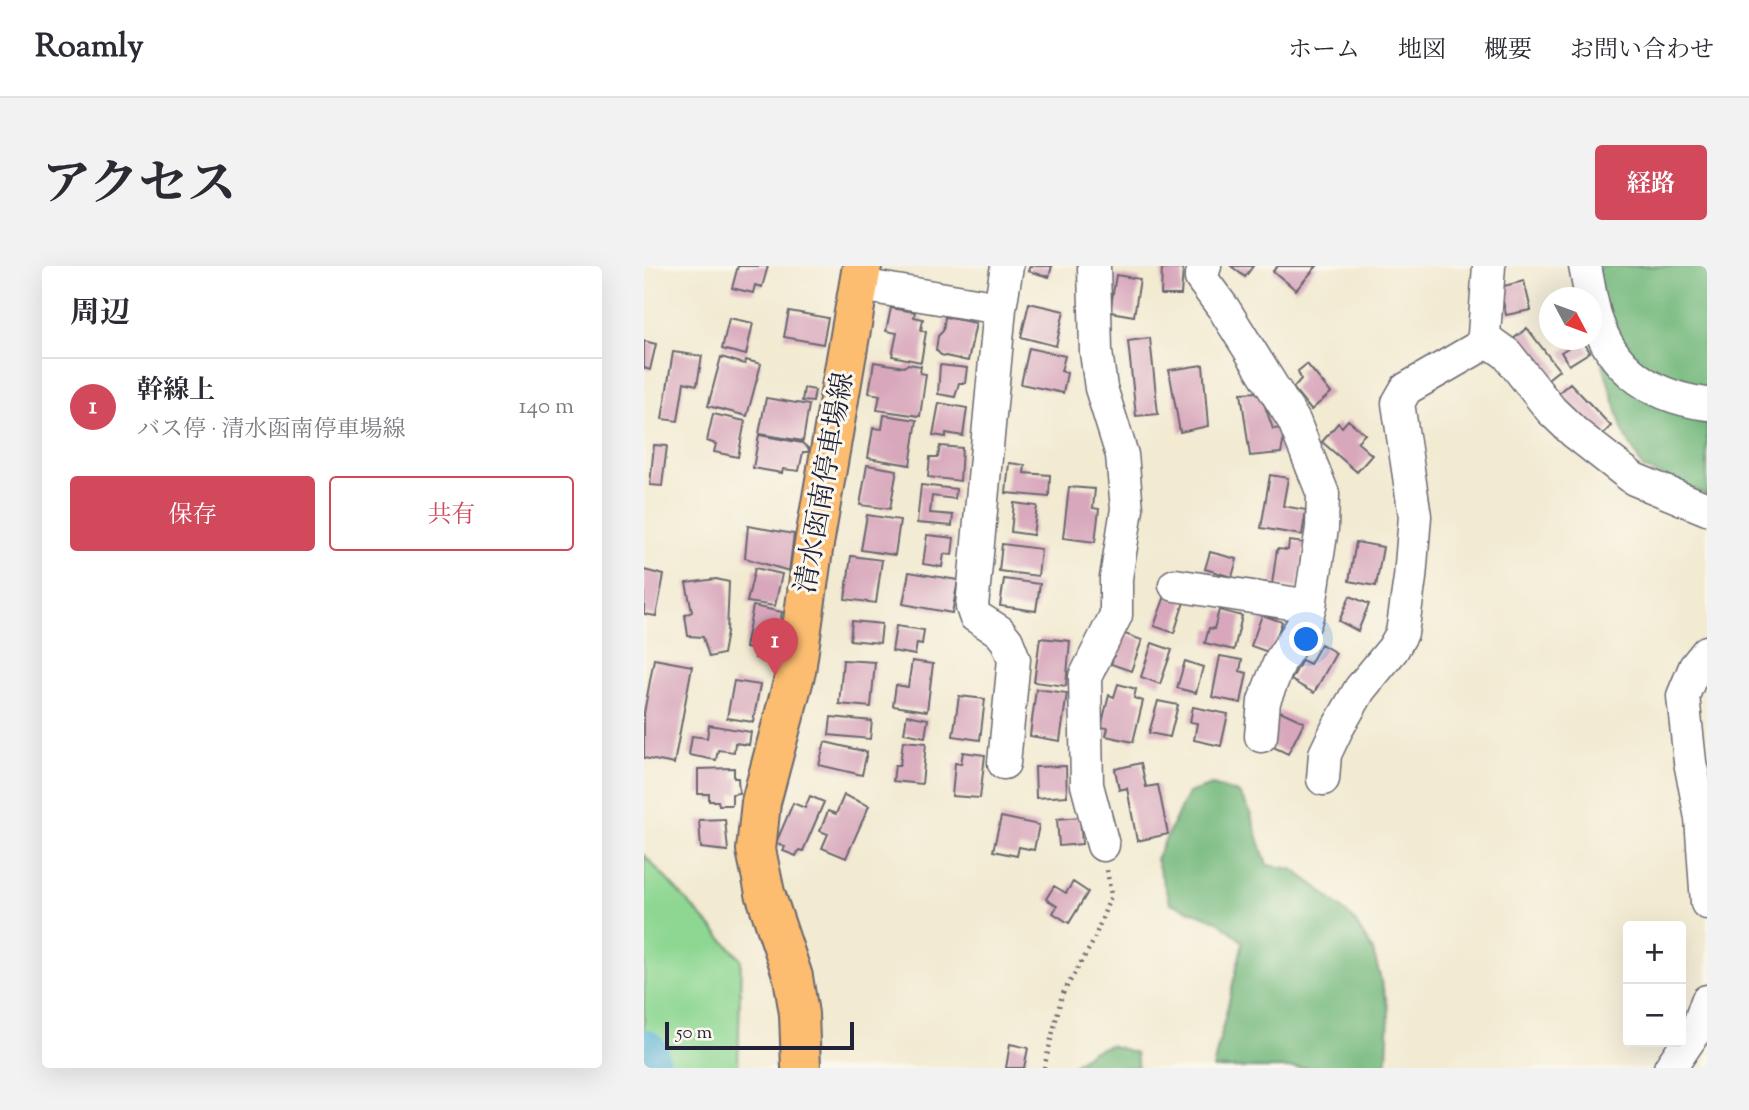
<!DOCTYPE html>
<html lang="ja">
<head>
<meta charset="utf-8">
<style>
	body { margin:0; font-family:"Sorts Mill Goudy","Noto Serif JP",serif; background:#f2f2f3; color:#2b2b33 }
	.controls { position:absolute; right:21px; bottom:21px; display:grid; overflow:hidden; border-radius:7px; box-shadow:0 7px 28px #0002 }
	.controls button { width:63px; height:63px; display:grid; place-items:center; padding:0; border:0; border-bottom:2px solid #e1e1e2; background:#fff; color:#2b2b33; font:35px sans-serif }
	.compass { position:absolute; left:895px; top:21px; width:63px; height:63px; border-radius:50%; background:#fff; box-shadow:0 7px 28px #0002; rotate:131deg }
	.scale { position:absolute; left:21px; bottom:18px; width:189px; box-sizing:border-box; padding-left:7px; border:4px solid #22223b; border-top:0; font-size:19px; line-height:24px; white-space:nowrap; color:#22223b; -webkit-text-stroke:5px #fbf7ec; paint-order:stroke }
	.you { position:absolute; left:663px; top:374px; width:24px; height:24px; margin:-18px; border:5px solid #fff; border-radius:50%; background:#1a73e8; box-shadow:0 0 0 10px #1a73e833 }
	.badge { display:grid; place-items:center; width:46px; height:46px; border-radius:50%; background:#d1495b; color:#fff; font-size:23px; font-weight:700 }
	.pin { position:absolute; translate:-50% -58px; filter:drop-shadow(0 2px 4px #0008) }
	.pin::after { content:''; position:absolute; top:37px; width:24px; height:21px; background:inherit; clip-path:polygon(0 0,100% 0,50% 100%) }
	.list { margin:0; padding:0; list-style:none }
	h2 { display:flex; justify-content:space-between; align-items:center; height:91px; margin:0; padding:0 28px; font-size:30px }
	h2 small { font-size:23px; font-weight:400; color:#7c7c81 }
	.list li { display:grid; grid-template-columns:46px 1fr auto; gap:21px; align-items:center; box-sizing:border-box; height:98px; padding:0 28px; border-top:2px solid #e1e1e2 }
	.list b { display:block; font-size:26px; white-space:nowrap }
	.list p { margin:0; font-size:23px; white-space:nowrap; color:#7c7c81 }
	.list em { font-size:23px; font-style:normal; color:#7c7c81 }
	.actions { display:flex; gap:14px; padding:21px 28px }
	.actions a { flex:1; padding:16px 0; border:2px solid #d1495b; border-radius:7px; text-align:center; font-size:24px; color:#d1495b }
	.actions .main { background:#d1495b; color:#fff }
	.map { position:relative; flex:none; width:1063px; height:802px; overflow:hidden; border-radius:7px }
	header { display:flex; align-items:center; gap:42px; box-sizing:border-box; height:98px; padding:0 35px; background:#fff; border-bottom:2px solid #e1e1e2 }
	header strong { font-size:33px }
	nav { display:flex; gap:38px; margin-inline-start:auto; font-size:24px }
	.intro { display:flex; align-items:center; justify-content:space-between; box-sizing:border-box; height:168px; padding:0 42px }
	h1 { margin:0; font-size:49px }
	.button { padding:18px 32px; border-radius:7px; background:#d1495b; color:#fff; font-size:24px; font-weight:700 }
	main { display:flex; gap:42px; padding:0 42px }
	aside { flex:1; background:#fff; border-radius:7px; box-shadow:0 7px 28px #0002 }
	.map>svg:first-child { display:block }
	.green { fill:#8ed792; stroke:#587c66; stroke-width:2 }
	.forest { fill:#72b87c; stroke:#4a6d5c; stroke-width:2 }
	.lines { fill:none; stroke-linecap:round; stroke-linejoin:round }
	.river { stroke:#56b2d4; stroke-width:46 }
	.building { fill:#d8a7bc }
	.minor-casing { stroke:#6b6870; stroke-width:35 }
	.major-casing { stroke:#6b6870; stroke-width:42 }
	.path { stroke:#6b6870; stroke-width:4.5; stroke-dasharray:2 5; stroke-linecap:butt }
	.minor { stroke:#fff; stroke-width:32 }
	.major { stroke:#fcbd6f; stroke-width:38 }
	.labels { text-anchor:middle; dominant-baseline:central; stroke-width:6; stroke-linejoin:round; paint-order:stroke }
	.street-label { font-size:28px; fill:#22223b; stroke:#fbf7ec }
</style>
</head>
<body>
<header>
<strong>Roamly</strong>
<nav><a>ホーム</a><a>地図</a><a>概要</a><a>お問い合わせ</a></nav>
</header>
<div class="intro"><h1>アクセス</h1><a class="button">経路</a></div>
<main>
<aside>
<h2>周辺<small></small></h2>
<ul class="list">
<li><span class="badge">1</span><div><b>幹線上</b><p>バス停 · 清水函南停車場線</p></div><em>140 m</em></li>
</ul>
<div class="actions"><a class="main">保存</a><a>共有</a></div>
</aside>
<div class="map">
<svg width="1063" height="802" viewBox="0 0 1063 802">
	<rect width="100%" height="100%" fill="#fbf7ec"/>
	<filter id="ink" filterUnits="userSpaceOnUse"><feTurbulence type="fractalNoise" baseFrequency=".0143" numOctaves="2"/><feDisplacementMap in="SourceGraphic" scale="14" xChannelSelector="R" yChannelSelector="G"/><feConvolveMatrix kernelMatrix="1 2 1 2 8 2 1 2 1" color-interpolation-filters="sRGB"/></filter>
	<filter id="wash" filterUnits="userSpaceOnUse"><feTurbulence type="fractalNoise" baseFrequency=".00686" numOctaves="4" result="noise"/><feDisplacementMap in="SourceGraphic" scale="28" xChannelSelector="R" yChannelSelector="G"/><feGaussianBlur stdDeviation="1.57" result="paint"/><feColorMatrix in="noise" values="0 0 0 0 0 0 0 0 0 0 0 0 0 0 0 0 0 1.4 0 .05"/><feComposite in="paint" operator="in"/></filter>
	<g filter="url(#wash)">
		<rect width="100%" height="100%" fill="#f2ead1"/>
		<!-- green -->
		<path class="green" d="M0,589L97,693L94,802H0Z"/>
		<!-- forest -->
		<path class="forest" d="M950,0H1063V229L999,202L979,165L957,92Z
			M568,519L595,527L605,544L623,599L648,603L673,621L710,654L729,685L745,744L743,794L740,802H569L599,676L576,656L526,637L512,593L544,527Z
			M466,779L492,787L494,802H426L448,785Z"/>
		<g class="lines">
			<!-- river -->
			<path class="river" d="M0,786L5,802"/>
		</g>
		<g id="blocks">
			<!-- building -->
			<path class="building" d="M94,0H124L118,21L111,19L109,27L88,22Z
				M386,0H408L405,11L384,5Z
				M587,0H609L601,11Z
				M634,0H673L652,24L629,5Z
				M518,2L539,3L537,29H517Z
				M472,9L496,13L490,50L466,46Z
				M880,15L887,44L862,49L856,21Z
				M385,37L420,45L412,80L377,71Z
				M247,42L271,46L270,51L279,53L277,64L282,66L277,96L248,90L253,67L242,65Z
				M145,45L184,52L179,78L140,71Z
				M301,51L332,57L324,95L297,89L292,84L294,70L299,65Z
				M85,52L109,57L102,89L78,83Z
				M883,62L915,104L900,116L868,74Z
				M506,72L514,148L492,150L484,75Z
				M938,74L946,86L925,99L917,86Z
				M0,75L12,78L6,104L0,102Z
				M385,82L421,90L417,105L423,107L419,127L377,118Z
				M29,86L58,90L53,119L40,116L34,155L18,153Z
				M77,91L101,98L102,94L117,98L103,150L64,140Z
				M230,96L260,101L264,98L277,100L276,107L282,108L276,150L233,144L236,129L225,127Z
				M663,98L687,127L667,144L649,122L657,113L654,105Z
				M296,99L323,102L321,117H315L311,131L294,128Z
				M559,99L564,160L536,166L525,104Z
				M926,117L967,160L954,173L912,129Z
				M160,122L171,124L169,136L158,135Z
				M616,126L629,163L642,162L637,187L606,190L597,127Z
				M122,132L165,139L159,175L115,168Z
				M295,137L323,142L319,170L302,167V171L289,169Z
				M69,148L101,155L94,191L70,186L72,178L63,175Z
				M240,149L273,154L266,199L224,192L229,162L238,163Z
				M704,154L721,168L713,176L728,189L713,206L678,176L694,157L698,161Z
				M115,169L158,177L165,183L164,186H159L155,205L139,203L138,207L109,202Z
				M10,179L23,180L18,220L6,219Z
				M296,180L318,182L316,215L284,211L286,191H294Z
				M365,197L381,199L380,207L406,209L405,231L362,227Z
				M223,199L253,204L246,243L216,239Z
				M626,209L644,212L639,240L662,244L658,269L617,262Z
				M277,219L312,223L311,233L288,230L286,247L309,249L308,260L273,257Z
				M425,221L451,223L449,242L455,243L451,276L419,272Z
				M370,237L393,240L389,269L367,266Z
				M223,249L256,254L251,289L217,284Z
				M104,260L150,268L145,305L101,292Z
				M283,269L310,272L308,289L300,288L298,301L279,298Z
				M645,275L661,277L654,322L628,318L633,283L644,284Z
				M712,276L739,281L732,320L705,315Z
				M358,278L397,283L394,310L355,305Z
				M566,286L593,293L588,311L561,303Z
				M207,290L238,294L232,337L201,333Z
				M111,302L138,308L131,340L103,336Z
				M0,304L20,309L12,350L0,348Z
				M265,306L314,314L308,347L259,338Z
				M72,313L85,316L83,366L79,388L65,391L59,371L44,370L41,349L48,346L42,317Z
				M360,313L396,318L392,345L356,340Z
				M521,330L540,336L530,367L510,360Z
				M706,330L725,338L714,365L695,355Z
				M109,340L138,346L128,396L111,392L113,384L101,382Z
				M575,344L598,350L590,384L561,377L565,362L570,363Z
				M618,349L638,356L627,387L607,380Z
				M208,355L238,358L236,377L206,374Z
				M252,360L280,364L278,378L273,377L271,389L248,385Z
				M478,367L498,374L487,405L467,398Z
				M396,372L426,375L422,420L390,416Z
				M508,377L528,384L516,418L497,411Z
				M677,378L692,387L670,427L647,414L658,394L666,398Z
				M576,390L598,394L596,405L603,407L597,437L568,431Z
				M10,393L48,400L30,498L0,492V447Z
				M199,394L231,396L227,441L195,438Z
				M268,395L289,398L283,445L249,440L252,419L264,421Z
				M541,395L559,401L552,427L533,422Z
				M90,415L116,419L109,456L83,452Z
				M474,418L492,423L490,432L499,435L489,476L462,470L464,462L457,461L465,429L470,431Z
				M392,423L423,427L416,475L386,470Z
				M315,430L341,433L336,474L309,470Z
				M514,435L534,439L526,471L505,467Z
				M549,441L584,448L577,480L550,474L553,457L546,456Z
				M636,445L660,456L644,488L621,477Z
				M263,449L284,453L281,471L260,467Z
				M187,451L228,455L226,473L185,469Z
				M65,459L107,466L105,479L91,477L90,486L74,484L72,494L45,489L48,470L63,472Z
				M259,475L282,477L278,518L249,515L251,499H256Z
				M181,476L223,486L218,509L175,499Z
				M319,486L341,489L336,532L308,530L311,497L317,498Z
				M497,497L502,521L514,519L524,568L493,575L483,522L475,524L471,503Z
				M422,500L423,530L392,532L391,501Z
				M90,502V512H94L95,527L88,528V539H75L74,535H65V528H54V503Z
				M200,529L225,540L202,592L178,582L184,568L176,565L184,545L192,548Z
				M166,530L180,536L159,585L155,584L152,590L139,585L141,581L132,577L149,537L161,542Z
				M357,551L395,559L390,584L375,581L373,590L349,585Z
				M436,551L438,578L415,580L413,553Z
				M81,553L84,585L57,582L55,554Z
				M429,616L444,626L425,657L409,647L413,640L402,633L410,620L422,627Z
				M366,778L384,782L380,802H362Z"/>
		</g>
	</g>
	<g filter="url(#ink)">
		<use href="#blocks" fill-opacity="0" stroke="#6b6870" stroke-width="2"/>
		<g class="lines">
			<!-- minor casing -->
			<g class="minor-casing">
				<path id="minor" d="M450,0L452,86L457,122L478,189L483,243L472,312V349L441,411L443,519L459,579
					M561,0L557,12L580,43L650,155L679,228L678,262L666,340L661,356L636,395L620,435L617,470
					M845,0L840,68L846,76L863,88L907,144L931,167L990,213L1063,243
					M941,0L947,32
					M216,19L356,42
					M948,36C960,98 1003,130 1063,138
					M531,319L666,340
					M1063,386L1051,401L1039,430L1046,496L1057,552L1063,637
					M360,497L370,393L363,375L355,365L331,350L328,341L356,42L363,0
					M679,513L681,488L693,463L716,423L749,383L758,367L766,312L771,250L754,137L762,123L833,82L842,71
					M1026,802L1054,761L1063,735"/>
			</g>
			<!-- major casing -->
			<g class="major-casing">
				<path id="major" d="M157,802L155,748L149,711L121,627L112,584L117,536L152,405L169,284L218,0"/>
			</g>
			<!-- path -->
			<path class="path" d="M400,802L418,729L449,676L467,629L463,604"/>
			<!-- minor -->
			<use href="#minor" class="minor"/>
			<!-- major -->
			<use href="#major" class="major"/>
		</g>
	</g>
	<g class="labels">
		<!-- street labels -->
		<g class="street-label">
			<text transform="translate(182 217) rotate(-80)">清水函南停車場線</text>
		</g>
	</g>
</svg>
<div class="controls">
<button>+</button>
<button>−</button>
</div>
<svg class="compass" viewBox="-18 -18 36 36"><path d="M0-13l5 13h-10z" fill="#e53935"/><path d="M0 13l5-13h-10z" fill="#7c7c81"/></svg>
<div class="scale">50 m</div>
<div class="you"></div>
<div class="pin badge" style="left:131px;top:410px">1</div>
</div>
</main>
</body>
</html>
